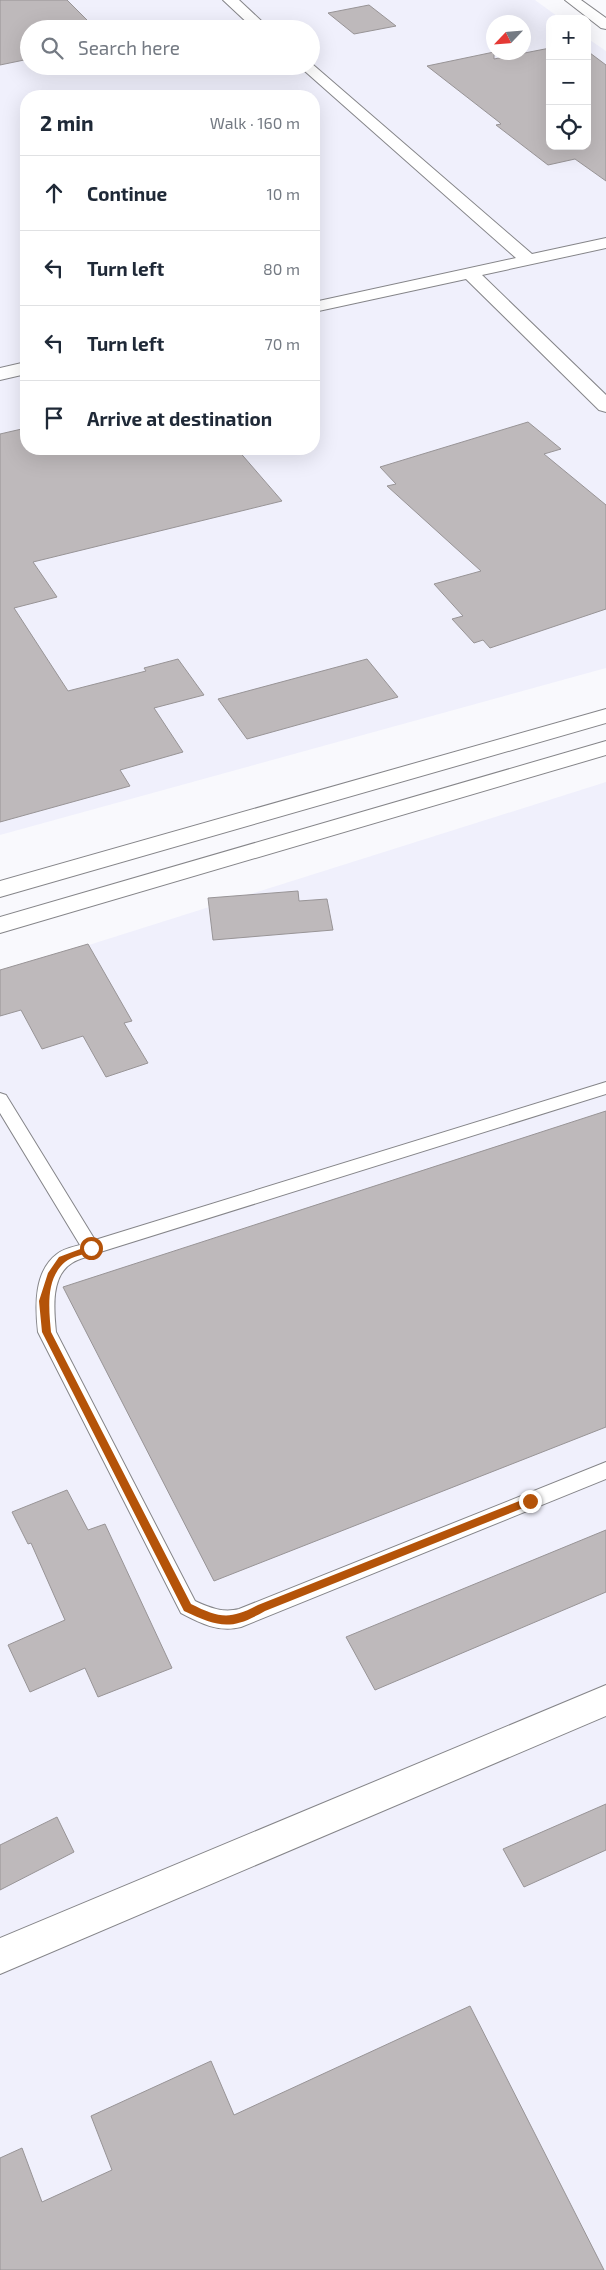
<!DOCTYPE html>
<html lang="en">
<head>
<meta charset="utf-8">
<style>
	body { margin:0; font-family:"Exo 2",sans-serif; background:#f6f6f7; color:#1f2937 }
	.controls { position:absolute; right:15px; top:15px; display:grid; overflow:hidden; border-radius:10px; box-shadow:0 5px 20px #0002 }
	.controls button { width:45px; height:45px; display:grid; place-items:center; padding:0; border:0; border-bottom:1px solid #e0e1e3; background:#fff; color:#1f2937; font:25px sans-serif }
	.compass { position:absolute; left:486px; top:15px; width:45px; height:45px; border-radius:50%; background:#fff; box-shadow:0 5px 20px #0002; rotate:244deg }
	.stop { position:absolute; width:15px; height:15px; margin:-11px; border:4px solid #b45309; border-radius:50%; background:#fff }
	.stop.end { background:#b45309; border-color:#fff; box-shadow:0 1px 5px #0008 }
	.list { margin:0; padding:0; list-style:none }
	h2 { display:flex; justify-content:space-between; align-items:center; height:65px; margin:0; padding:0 20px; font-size:21px }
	h2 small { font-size:16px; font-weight:400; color:#747a83 }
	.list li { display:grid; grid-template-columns:32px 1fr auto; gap:15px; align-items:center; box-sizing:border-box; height:75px; padding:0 20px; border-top:1px solid #e0e1e3 }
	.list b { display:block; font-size:19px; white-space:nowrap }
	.list em { font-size:16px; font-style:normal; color:#747a83 }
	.icon { flex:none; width:28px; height:28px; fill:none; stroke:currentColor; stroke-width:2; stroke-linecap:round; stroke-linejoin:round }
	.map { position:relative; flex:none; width:606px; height:2270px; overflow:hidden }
	.search { position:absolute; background:#fff; box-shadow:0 5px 20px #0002; left:20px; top:20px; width:300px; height:55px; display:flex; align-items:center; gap:12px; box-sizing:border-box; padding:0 18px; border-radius:28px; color:#747a83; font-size:19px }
	.panel { position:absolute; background:#fff; box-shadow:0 5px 20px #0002; left:20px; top:90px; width:300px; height:365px; border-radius:20px }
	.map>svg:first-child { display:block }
	.built { fill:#f0f0fc; fill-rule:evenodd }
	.building { fill:#beb9bb; stroke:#989496 }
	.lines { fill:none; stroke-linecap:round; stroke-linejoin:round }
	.lane-casing { stroke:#858589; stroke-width:2 }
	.street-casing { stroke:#858589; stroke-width:2 }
	.secondary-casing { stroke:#858589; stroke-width:2 }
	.lane { fill:#fff; fill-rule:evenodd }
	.street { fill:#fff; fill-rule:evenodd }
	.secondary { fill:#fff; fill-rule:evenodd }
	.route { fill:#b45309 }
</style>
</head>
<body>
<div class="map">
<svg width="606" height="2270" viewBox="0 0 606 2270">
	<rect width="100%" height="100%" fill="#f9f9fd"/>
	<!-- built -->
	<path class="built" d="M0,0H535L561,19H550V146H587V38L606,51V668L0,835ZM494,22H524V52H494ZM29,29H311V66H29ZM26,96H314V449H26Z
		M606,782V2270H0V973Z"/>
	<!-- building -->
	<path class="building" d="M0,0H67L96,29H29V59L0,65Z
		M369,5L396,26L354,34L328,13Z
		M550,48V146H587V54L590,53L606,65V181L575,159L548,165L496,125L501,124L499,122L427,66L494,52V59Z
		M528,422L561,449L544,454L606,505V609L490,648L483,640L474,643L452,619L463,616L434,584L481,571L387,486L396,484L380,467Z
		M26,428V449H237L282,501L33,562L57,597L14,608L68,691L146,671L144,668L178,659L204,695L154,708L183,752L120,770L130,786L0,822V434Z
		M367,659L398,697L247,739L218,699Z
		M298,891L299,901L327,899L333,930L213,940L208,898Z
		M88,944L132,1021L124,1023L148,1063L106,1077L83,1036L42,1049L21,1010L0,1016V970Z
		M606,1111V1427L214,1581L63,1287Z
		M67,1490L88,1530L105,1524L172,1668L98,1697L85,1668L30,1692L8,1645L65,1620L31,1543L28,1544L12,1512Z
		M606,1530V1592L375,1690L346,1637Z
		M606,1804V1850L524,1887L503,1849Z
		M57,1817L74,1852L0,1890V1845Z
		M470,2006L604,2270H0V2158L22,2148L42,2202L112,2170L91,2116L211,2061L234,2115Z"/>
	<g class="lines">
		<!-- lane casing -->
		<g class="lane-casing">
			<path id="lane" d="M606,1082V1094L97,1253C89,1257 79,1258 72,1263C50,1276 54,1311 56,1332L195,1601C210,1608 223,1613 239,1609L606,1462V1479L241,1627C219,1633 200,1623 181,1613L38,1332C35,1306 34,1271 57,1254C63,1249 72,1247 80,1245L0,1113V1093L6,1095L95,1240Z"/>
		</g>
		<!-- street casing -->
		<g class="street-casing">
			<path id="street" d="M223,0H239L270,29H254Z
				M565,0H581L606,18V29L601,28Z
				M311,63L532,254L606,238V248L482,275L606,395V412L599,410L466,279L314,312V302L516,258L299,66H311Z
				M26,362V374L0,380V368Z
				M606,1685V1716L0,1974V1938Z"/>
		</g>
		<!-- secondary casing -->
		<g class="secondary-casing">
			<path id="secondary" d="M606,709V723L0,897V881Z
				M606,741V755L0,933V917Z"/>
		</g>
		<!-- lane -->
		<use href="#lane" class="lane"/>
		<!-- street -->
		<use href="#street" class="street"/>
		<!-- secondary -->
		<use href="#secondary" class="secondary"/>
	</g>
	<!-- route -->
	<path class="route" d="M91,1245L94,1246V1251C86,1254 72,1256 65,1262C45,1279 49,1310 51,1332L191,1604C219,1618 230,1620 258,1605L527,1498H533V1504L265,1611C230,1631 219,1627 184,1611L42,1332L39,1301L48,1273L59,1257Z"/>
</svg>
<div class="controls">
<button>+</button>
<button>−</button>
<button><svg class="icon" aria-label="locate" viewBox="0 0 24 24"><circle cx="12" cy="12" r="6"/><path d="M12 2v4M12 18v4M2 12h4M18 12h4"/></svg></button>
</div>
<svg class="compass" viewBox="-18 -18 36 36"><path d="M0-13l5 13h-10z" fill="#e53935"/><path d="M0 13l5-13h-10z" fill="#747a83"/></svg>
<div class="stop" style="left:91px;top:1248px"></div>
<div class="stop end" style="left:530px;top:1501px"></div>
<div class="search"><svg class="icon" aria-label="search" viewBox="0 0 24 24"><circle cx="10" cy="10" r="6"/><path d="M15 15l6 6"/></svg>Search here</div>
<section class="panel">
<h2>2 min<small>Walk · 160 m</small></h2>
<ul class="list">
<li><svg class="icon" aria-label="ahead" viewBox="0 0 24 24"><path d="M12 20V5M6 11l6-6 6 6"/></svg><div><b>Continue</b></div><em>10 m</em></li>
<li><svg class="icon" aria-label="left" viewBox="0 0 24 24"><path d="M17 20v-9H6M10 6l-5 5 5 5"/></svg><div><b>Turn left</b></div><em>80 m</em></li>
<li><svg class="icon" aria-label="left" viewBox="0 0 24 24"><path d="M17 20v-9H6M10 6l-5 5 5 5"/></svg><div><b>Turn left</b></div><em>70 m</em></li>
<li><svg class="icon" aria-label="arrive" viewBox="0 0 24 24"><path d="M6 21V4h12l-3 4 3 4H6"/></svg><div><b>Arrive at destination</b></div></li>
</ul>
</section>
</div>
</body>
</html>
